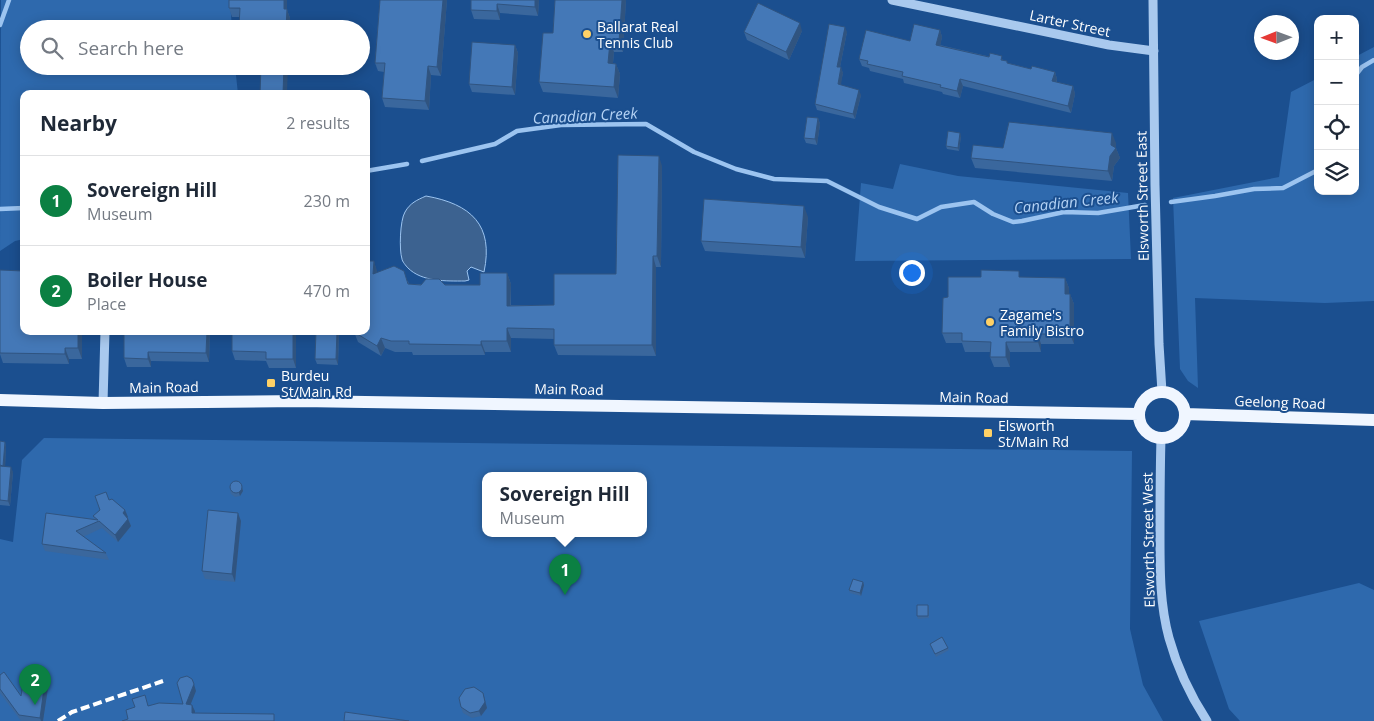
<!DOCTYPE html>
<html lang="en">
<head>
<meta charset="utf-8">
<style>
	body { margin:0; font-family:"Open Sans",sans-serif; background:#f6f6f7; color:#1f2937 }
	.controls { position:absolute; right:15px; top:15px; display:grid; overflow:hidden; border-radius:10px; box-shadow:0 2px 12px #0003 }
	.controls button { width:45px; height:45px; display:grid; place-items:center; padding:0; border:0; border-bottom:1px solid #e0e1e3; background:#fff; color:#1f2937; font:25px sans-serif }
	.compass { position:absolute; left:1254px; top:15px; width:45px; height:45px; border-radius:50%; background:#fff; box-shadow:0 2px 12px #0003; rotate:269deg }
	.you { position:absolute; left:911px; top:272px; width:18px; height:18px; margin:-12px; border:4px solid #fff; border-radius:50%; background:#1a73e8; box-shadow:0 0 0 8px #1a73e833 }
	.badge { display:grid; place-items:center; width:32px; height:32px; border-radius:50%; background:#0b8043; color:#fff; font-size:16px; font-weight:700 }
	.pin { position:absolute; translate:-50% -41px; filter:drop-shadow(0 1px 2px #0008) }
	.pin::after { content:''; position:absolute; top:26px; width:18px; height:15px; background:inherit; clip-path:polygon(0 0,100% 0,50% 100%) }
	.popup { position:absolute; left:482px; top:472px; width:165px; height:65px; box-sizing:border-box; display:grid; place-content:center; border-radius:10px; background:#fff; filter:drop-shadow(0 1px 4px #0005); font-size:16px; white-space:nowrap; color:#747a83 }
	.popup b { font-size:19px; color:#1f2937 }
	.popup::after { content:''; position:absolute; left:50%; top:100%; margin-left:-10px; border:10px solid transparent; border-top-color:#fff }
	.list { margin:0; padding:0; list-style:none }
	h2 { display:flex; justify-content:space-between; align-items:center; height:65px; margin:0; padding:0 20px; font-size:21px }
	h2 small { font-size:16px; font-weight:400; color:#747a83 }
	.list li { display:grid; grid-template-columns:32px 1fr auto; gap:15px; align-items:center; box-sizing:border-box; height:90px; padding:0 20px; border-top:1px solid #e0e1e3 }
	.list b { display:block; font-size:19px; white-space:nowrap }
	.list p { margin:0; font-size:16px; white-space:nowrap; color:#747a83 }
	.list em { font-size:16px; font-style:normal; color:#747a83 }
	.icon { flex:none; width:28px; height:28px; fill:none; stroke:currentColor; stroke-width:2; stroke-linecap:round; stroke-linejoin:round }
	.map { position:relative; flex:none; width:1374px; height:721px; overflow:hidden }
	.search { position:absolute; background:#fff; box-shadow:0 2px 12px #0003; left:20px; top:20px; width:350px; height:55px; display:flex; align-items:center; gap:12px; box-sizing:border-box; padding:0 18px; border-radius:28px; color:#747a83; font-size:19px }
	.panel { position:absolute; background:#fff; box-shadow:0 2px 12px #0003; left:20px; top:90px; width:350px; height:245px; border-radius:10px }
	.map>svg:first-child { display:block }
	.green { fill:#2e69ad; fill-rule:evenodd }
	.water { fill:#3c6290; stroke:#9cc4f0 }
	.lines { fill:none; stroke-linecap:round; stroke-linejoin:round }
	.stream { stroke:#9cc4f0; stroke-width:4.5 }
	.minor { stroke:#a9c9ee; stroke-width:9 }
	.major { stroke:#f0f6ff; stroke-width:12 }
	.rail { stroke:#fff; stroke-width:4; stroke-dasharray:9 4; stroke-linecap:butt }
	.wall { fill:#3a679d }
	.shaded-wall { fill:#305480 }
	.building { fill:#4478b7; stroke:#305480 }
	.poi-dot { fill:#ffd166; stroke:#1b4f8f; stroke-width:2 }
	.labels { text-anchor:middle; dominant-baseline:central; stroke-width:4; stroke-linejoin:round; paint-order:stroke }
	.street-label { font-size:14px; fill:#fff; stroke:#1b4f8f }
	.poi-label { font-size:14px; fill:#fff; stroke:#1b4f8f; text-anchor:start }
	.water-label { font-size:15px; font-style:italic; fill:#b5d3f5; stroke:#1b4f8f }
</style>
</head>
<body>
<div class="map">
<svg width="1374" height="721" viewBox="0 0 1374 721">
	<rect width="100%" height="100%" fill="#1b4f8f"/>
	<!-- green -->
	<path class="green" d="M1,0H230L232,29H29V66H235L238,94H24V239L15,241L0,251Z
		M1374,47V301L1325,303L1195,298L1198,388L1188,381L1180,369L1173,198L1279,177L1291,92L1318,78V191H1355V57Z
		M900,164L958,176L1128,193L1131,259L855,261L861,183L893,189Z
		M44,438L1132,451L1130,629L1143,685L1163,721H0V539L13,542L22,460ZM486,476H644V534H486Z
		M1359,583L1374,590V721H1240L1229,709L1199,621Z"/>
	<!-- water -->
	<path class="water" d="M426,196C471,204 494,225 484,272L471,267L467,271L469,280L465,281C446,281 422,282 408,268C406,266 402,261 402,259C399,250 400,220 405,212C410,203 417,200 426,196Z"/>
	<g class="lines">
		<!-- stream -->
		<path class="stream" d="M0,25L9,0
			M1355,76L1362,67L1374,60
			M422,161L495,144L517,131L561,125L646,124L694,152L736,169L774,179L827,181L879,207L917,219L941,207L974,202L993,214L1013,222L1022,221L1064,212L1098,213L1145,205
			M366,171L407,164
			M1171,202L1215,196L1254,189L1283,188L1316,171L1318,168
			M0,209L24,208"/>
		<!-- minor -->
		<path class="minor" d="M892,0L1109,45L1154,51
			M1153,0L1155,185L1159,344L1162,392
			M103,403L105,331
			M1161,439C1160,472 1160,505 1160,539C1160,572 1160,605 1169,638C1177,667 1190,695 1207,721"/>
		<!-- major -->
		<path class="major" d="M1139 415a23 23 0 1 1 46 0a23 23 0 1 1-46 0Z
			M0,400L103,403L301,401L1139,414
			M1185,414L1374,420"/>
		<!-- rail -->
		<path class="rail" d="M58,721L72,712L163,681"/>
	</g>
	<!-- wall -->
	<path class="wall" d="M380,0H447L441,76L431,75L429,110L385,107L382,98L384,72L378,71L375,63Z
		M471,0H539L538,16L500,13V20L474,19L471,10Z
		M555,0H626L623,52H614L613,63L616,64L620,74L618,98L543,92L539,82L553,33Z
		M229,8L287,10L290,18V29H240L239,26L240,17H232Z
		M940,30L942,37L940,45L1004,60L1008,63L1031,69L1055,72L1057,79V82L1073,86L1075,94L1071,113L963,86L960,98L943,94L942,92L904,83L903,79L870,71L869,68L862,66L859,59Z
		M802,31L789,60L747,40L744,32Z
		M847,32L840,67L843,73L840,85L861,95L855,119L817,110L815,104Z
		M515,45L518,53L515,95L472,92L469,84Z
		M818,118L820,124L817,145L806,143L804,138Z
		M961,136L959,151L947,149L946,146Z
		M1116,143V148L1120,158L1114,166L1112,181L975,168L971,158L1003,148Z
		M662,166L661,267H656V356L558,355L554,345V339L511,338V352H485V355H413L412,352H395L385,348L381,356L358,342L354,332L366,331L374,261L377,273L408,281L409,284L480,285L507,273L511,284V305H554L616,274Z
		M808,217L805,258L705,251L701,241Z
		M0,270L23,271L24,331L55,332L82,331V359H69V364L3,363L0,354Z
		M1021,277L1065,278L1069,288V294H1070L1074,304V344H1041V352H1010V367H994L990,357V352H965L962,343H946L942,333L948,297Z
		M210,331L209,362L151,361V367H127L124,358Z
		M316,331H339L338,365L317,364L315,359Z
		M296,335V368H269L266,361L235,360L232,351Z
		M0,441L5,442L6,447L5,466L13,472L10,506L0,505Z
		M241,484L243,491L240,496L235,497L231,494L230,491Z
		M109,500L125,510L131,526L118,542L102,528L83,537L106,553L109,560L45,551L42,544L94,519L93,516L100,511Z
		M241,521L235,582L205,579L202,571Z
		M863,582L864,585L861,596L850,593L849,590Z
		M928,605L929,607V618L918,619L917,616Z
		M930,644L948,648L949,650L936,657Z
		M0,675L21,696L48,688L43,721H21L0,693Z
		M483,693L487,708L481,716L472,718L463,713L461,707Z"/>
	<!-- shaded-wall -->
	<path class="shaded-wall" d="M284,0H287V10L290,18V29H286L284,9Z
		M443,0H447L441,76L437,67Z
		M535,0H539L538,16L535,7Z
		M622,0H626L623,52L619,42Z
		M497,4L500,13V20L497,11Z
		M800,23L802,31L789,60L786,52Z
		M845,27L847,32L839,72L837,67Z
		M940,30L942,37L939,52L936,45Z
		M610,42L614,52L612,73L608,63Z
		M515,45L518,53L515,95L512,87Z
		M616,64L620,74L618,98L614,87Z
		M284,66H288L287,94H283Z
		M428,66L431,75L429,110L425,101Z
		M841,67L843,73L840,90L838,84Z
		M1055,72L1057,79L1055,89L1052,81Z
		M960,79L963,86L960,98L957,91Z
		M1073,86L1075,94L1071,113L1068,106Z
		M859,90L861,95L855,119L853,114Z
		M818,118L820,124L817,145L815,139Z
		M960,133L961,136L959,151L958,148Z
		M1112,133L1116,143V149V148L1120,158L1114,166L1112,181L1108,171Z
		M659,156L662,166L661,267L657,256Z
		M804,206L808,217L805,258L801,247Z
		M653,256L656,267V356L652,345Z
		M374,261L377,271V284L373,274Z
		M23,271L24,331H27V342L23,332Z
		M507,273L511,284L510,316L507,306Z
		M1065,278L1069,288V304L1065,294Z
		M1070,294L1074,304V344L1070,334Z
		M507,328L511,338V352L507,341Z
		M78,331H82V359L78,348Z
		M207,331H210L209,362L206,353Z
		M293,331H295L296,335V368L293,359Z
		M337,331H339L338,365L336,359Z
		M1038,334L1041,344V352L1038,342Z
		M381,338L385,348L381,356L377,346Z
		M481,341L485,352V355L481,345Z
		M1006,342L1010,352V367L1006,357Z
		M65,348L69,359V364L65,354Z
		M148,352L151,361V367L148,359Z
		M5,442L6,447L5,471L3,466Z
		M11,467L13,472L10,506L8,501Z
		M241,484L243,491L240,496L239,493Z
		M125,510L128,517L125,520L123,513Z
		M238,513L241,521L235,582L232,574Z
		M128,519L131,526L118,542L115,535Z
		M863,582L864,585L861,596L860,593Z
		M45,681L48,688L43,721H41L40,718Z
		M194,684L196,691L188,711L186,704Z
		M483,693L487,708L481,716L479,711Z
		M192,705L195,711V720L192,713Z"/>
	<!-- building -->
	<path class="building" d="M229,0H284V9H287L286,29H243V26H239L240,8H229Z
		M380,0H443L437,67L428,66L425,101L382,98L385,63H375Z
		M471,0H535V7L497,4V11L471,10Z
		M555,0H622L619,42H610L608,63L616,64L614,87L539,82L543,33H553Z
		M758,3L800,23L786,52L744,32Z
		M829,24L845,27L837,67H841L838,84L859,90L853,114L815,104Z
		M914,24L940,30L936,45L989,57L990,53L1002,56L1001,60L1007,61V63L1031,69L1032,66L1055,72L1052,81L1073,86L1068,106L960,79L957,91L940,87L941,85L902,76L903,72L867,64L868,61L859,59L866,30L910,41Z
		M472,42L515,45L512,87L469,84Z
		M261,66H284L283,94H260Z
		M807,117L818,118L815,139L804,138Z
		M1009,122L1112,133L1111,145L1116,148L1110,156L1108,171L971,158L973,145L1003,148Z
		M948,131L960,133L958,148L946,146Z
		M618,155L659,156L657,256H653L652,345H554V329L507,328V341H481V345L409,344V341H391L381,338L377,346L354,332L366,331V261H374L373,274L394,266L404,271L408,284L421,285L426,279H439L445,285H480V273H507V306L554,305V274H616Z
		M704,199L804,206L801,247L701,241Z
		M0,270L23,271V332H55V331H78V348H65V354L0,353Z
		M981,270L1019,271V277L1065,278V294H1070V334H1038V342H1006V357H990L991,342L962,341V333H942L943,298L948,297V277H981Z
		M124,331H207L206,353L148,352V359L124,358Z
		M232,331H293V359H266V352L232,351Z
		M316,331H337L336,359H315Z
		M0,441L5,442L3,466L0,465Z
		M0,466L11,467L8,501L0,500Z
		M230 487a6 6 0 1 1 12 0a6 6 0 1 1-12 0Z
		M106,492L109,500L112,499L125,510L123,513L128,519L115,535L99,521L76,531L106,553L42,544L46,513L98,520L93,516L100,510L95,496Z
		M208,510L238,513L232,574L202,571Z
		M853,579L863,582L860,593L849,590Z
		M917,605H928V616H917Z
		M942,637L948,648L935,654L930,644Z
		M4,672L21,696L24,678L45,681L40,718L19,715L0,689V675Z
		M187,676L192,679L194,684L186,704L192,705V713L274,714V721H122L128,719L126,710L135,707L132,699L145,695L148,706L159,703L183,704L177,683L180,678Z
		M474,687L483,693L485,702L479,711L470,713L461,707L459,698L465,689Z
		M345,712L409,721H344Z"/>
	<!-- markers -->
	<g class="poi-dot">
		<circle cx="587" cy="34" r="5"/>
		<circle cx="990" cy="322" r="5"/>
		<rect x="266" y="378" width="10" height="10" rx="2.5"/>
		<rect x="983" y="428" width="10" height="10" rx="2.5"/>
	</g>
	<g class="labels">
		<!-- street labels -->
		<g class="street-label">
			<text transform="translate(1070 23) rotate(12)">Larter Street</text>
			<text transform="translate(1142 196) rotate(-91)">Elsworth Street East</text>
			<text transform="translate(164 387) rotate(-1)">Main Road</text>
			<text transform="translate(569 389) rotate(1)">Main Road</text>
			<text transform="translate(974 397) rotate(1)">Main Road</text>
			<text transform="translate(1280 402) rotate(2)">Geelong Road</text>
			<text transform="translate(1148 540) rotate(-91)">Elsworth Street West</text>
		</g>
		<!-- poi labels -->
		<g class="poi-label">
			<text x="597" y="26">Ballarat Real<tspan x="597" dy="16">Tennis Club</tspan></text>
			<text x="1000" y="314">Zagame's<tspan x="1000" dy="16">Family Bistro</tspan></text>
			<text x="281" y="375">Burdeu<tspan x="281" dy="16">St/Main Rd</tspan></text>
			<text x="998" y="425">Elsworth<tspan x="998" dy="16">St/Main Rd</tspan></text>
		</g>
		<!-- water labels -->
		<g class="water-label">
			<text transform="translate(585 115) rotate(-3)">Canadian Creek</text>
			<text transform="translate(1066 202) rotate(-6)">Canadian Creek</text>
		</g>
	</g>
</svg>
<div class="controls">
<button>+</button>
<button>−</button>
<button><svg class="icon" aria-label="locate" viewBox="0 0 24 24"><circle cx="12" cy="12" r="6"/><path d="M12 2v4M12 18v4M2 12h4M18 12h4"/></svg></button>
<button><svg class="icon" aria-label="layers" viewBox="0 0 24 24"><path d="M12 4l9 5-9 5-9-5zM3 14l9 5 9-5"/></svg></button>
</div>
<svg class="compass" viewBox="-18 -18 36 36"><path d="M0-13l5 13h-10z" fill="#e53935"/><path d="M0 13l5-13h-10z" fill="#747a83"/></svg>
<div class="you"></div>
<div class="pin badge" style="left:565px;top:595px">1</div>
<div class="popup"><b>Sovereign Hill</b>Museum</div>
<div class="pin badge" style="left:35px;top:705px">2</div>
<div class="search"><svg class="icon" aria-label="search" viewBox="0 0 24 24"><circle cx="10" cy="10" r="6"/><path d="M15 15l6 6"/></svg>Search here</div>
<section class="panel">
<h2>Nearby<small>2 results</small></h2>
<ul class="list">
<li><span class="badge">1</span><div><b>Sovereign Hill</b><p>Museum</p></div><em>230 m</em></li>
<li><span class="badge">2</span><div><b>Boiler House</b><p>Place</p></div><em>470 m</em></li>
</ul>
</section>
</div>
</body>
</html>
